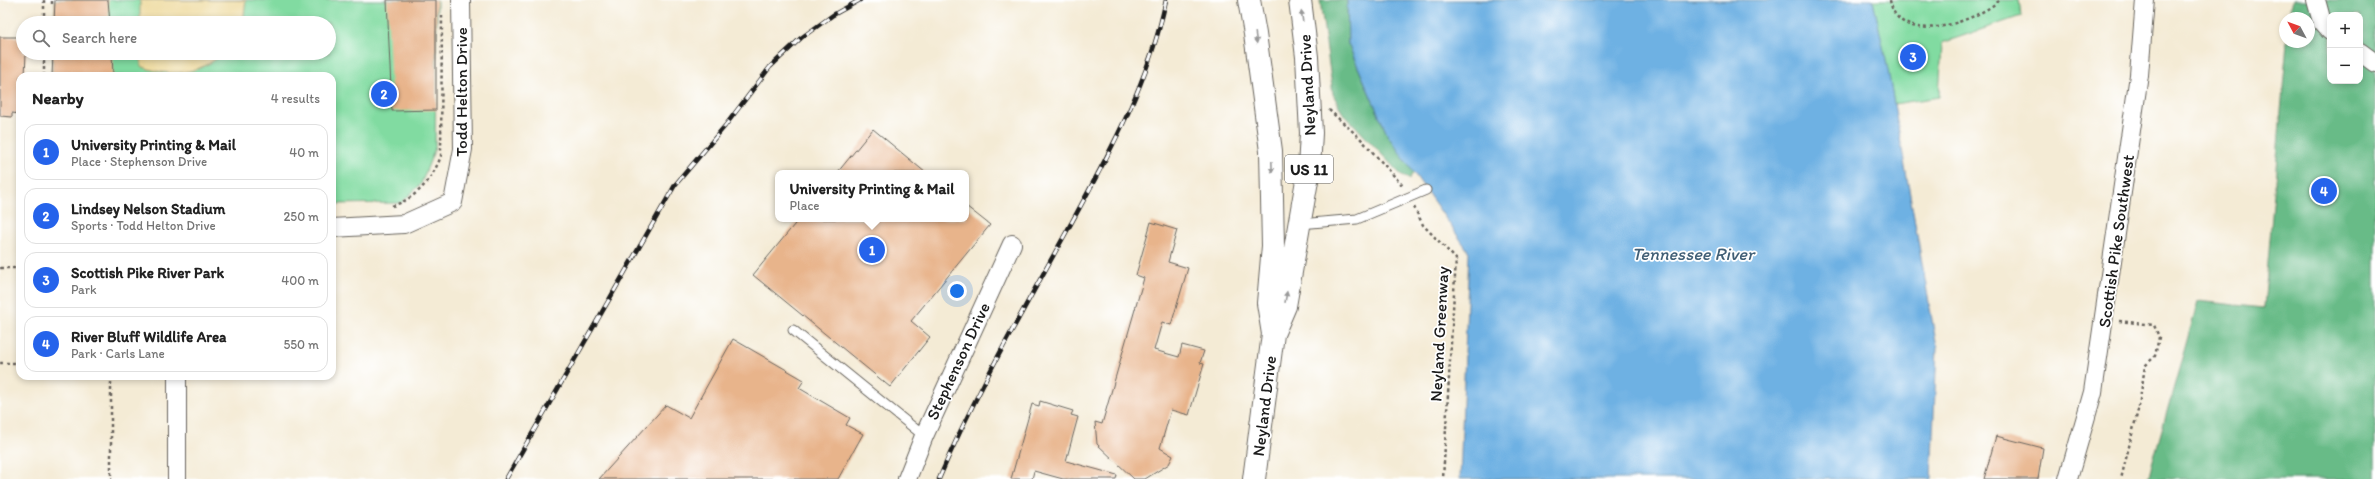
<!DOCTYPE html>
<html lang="en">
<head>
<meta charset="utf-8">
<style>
	body { margin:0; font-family:Itim,sans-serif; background:#f2f2f2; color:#222 }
	.controls { position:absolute; right:12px; top:12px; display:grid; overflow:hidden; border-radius:8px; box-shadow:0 2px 6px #0003 }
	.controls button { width:36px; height:36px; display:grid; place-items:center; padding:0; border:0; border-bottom:1px solid #e0e0e0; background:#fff; color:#222; font:20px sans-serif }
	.compass { position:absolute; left:2279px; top:12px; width:36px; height:36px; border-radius:50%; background:#fff; box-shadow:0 2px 6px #0003; rotate:311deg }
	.you { position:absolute; left:957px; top:291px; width:14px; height:14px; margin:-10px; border:3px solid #fff; border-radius:50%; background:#1a73e8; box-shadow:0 0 0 6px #1a73e833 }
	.badge { display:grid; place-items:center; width:26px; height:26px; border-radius:50%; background:#2563eb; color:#fff; font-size:13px; font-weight:700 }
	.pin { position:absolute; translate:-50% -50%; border:2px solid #fff; box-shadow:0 1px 4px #0006 }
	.popup { position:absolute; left:775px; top:170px; width:194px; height:52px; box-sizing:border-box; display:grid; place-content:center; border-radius:8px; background:#fff; filter:drop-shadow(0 1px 3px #0005); font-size:13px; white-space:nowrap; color:#767676 }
	.popup b { font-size:15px; color:#222 }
	.popup::after { content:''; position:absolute; left:50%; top:100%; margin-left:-8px; border:8px solid transparent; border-top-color:#fff }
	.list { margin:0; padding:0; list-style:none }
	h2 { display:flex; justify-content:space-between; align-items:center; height:52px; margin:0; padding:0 16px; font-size:17px }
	h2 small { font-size:13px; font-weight:400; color:#767676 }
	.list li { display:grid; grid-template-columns:26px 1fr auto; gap:12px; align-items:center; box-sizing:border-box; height:56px; margin:0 8px 8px; padding:0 8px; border:1px solid #e0e0e0; border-radius:12px }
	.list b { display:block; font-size:15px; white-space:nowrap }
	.list p { margin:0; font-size:13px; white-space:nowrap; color:#767676 }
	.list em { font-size:13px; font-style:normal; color:#767676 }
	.icon { flex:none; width:22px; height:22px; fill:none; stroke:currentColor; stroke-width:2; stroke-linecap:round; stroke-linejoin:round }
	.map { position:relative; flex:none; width:2375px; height:479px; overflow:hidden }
	.search { position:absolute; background:#fff; box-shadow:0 2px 6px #0003; left:16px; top:16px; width:320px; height:44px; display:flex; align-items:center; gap:10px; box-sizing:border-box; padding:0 14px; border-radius:22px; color:#767676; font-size:15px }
	.panel { position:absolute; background:#fff; box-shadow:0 2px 6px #0003; left:16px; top:72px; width:320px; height:308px; border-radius:12px }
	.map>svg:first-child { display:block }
	.green { fill:#81dba1; stroke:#4e7c5e }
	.forest { fill:#68bb87; stroke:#426c52; fill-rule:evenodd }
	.sand { fill:#eeda9e; stroke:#857b5d }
	.water { fill:#6eb1e3; stroke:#456680 }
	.building { fill:#e8b48b }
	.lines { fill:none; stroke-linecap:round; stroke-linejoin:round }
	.lane-casing { stroke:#68645d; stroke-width:11 }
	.street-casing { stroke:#68645d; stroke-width:20 }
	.primary-casing { stroke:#68645d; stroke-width:24 }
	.path { stroke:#68645d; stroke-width:2.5; stroke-dasharray:3 3; stroke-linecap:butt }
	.lane { stroke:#fff; stroke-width:9 }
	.street { stroke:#fff; stroke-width:18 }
	.primary { stroke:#fff; stroke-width:22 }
	.rail-casing { stroke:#1c1c1c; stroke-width:4.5 }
	.rail { stroke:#fff; stroke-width:3; stroke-dasharray:9; stroke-linecap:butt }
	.oneway { fill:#999 }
	.labels { text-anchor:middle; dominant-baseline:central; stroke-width:3.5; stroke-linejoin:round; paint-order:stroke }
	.shield { fill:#fff; stroke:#606060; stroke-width:1 }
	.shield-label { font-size:16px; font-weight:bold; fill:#1c1c1c }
	.street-label { font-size:17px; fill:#1c1c1c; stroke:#fff }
	.water-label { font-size:18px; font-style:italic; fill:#415f76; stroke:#fff }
</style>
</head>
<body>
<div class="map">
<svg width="2375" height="479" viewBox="0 0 2375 479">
	<rect width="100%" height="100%" fill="#fff"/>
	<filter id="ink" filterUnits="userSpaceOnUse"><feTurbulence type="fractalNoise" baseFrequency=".025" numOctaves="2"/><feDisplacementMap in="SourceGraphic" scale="8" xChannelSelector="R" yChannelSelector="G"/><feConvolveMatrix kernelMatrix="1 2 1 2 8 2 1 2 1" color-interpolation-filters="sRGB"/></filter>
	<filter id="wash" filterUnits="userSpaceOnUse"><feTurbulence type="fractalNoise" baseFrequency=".012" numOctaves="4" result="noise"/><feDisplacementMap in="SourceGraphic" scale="16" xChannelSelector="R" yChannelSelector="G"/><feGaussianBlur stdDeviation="0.9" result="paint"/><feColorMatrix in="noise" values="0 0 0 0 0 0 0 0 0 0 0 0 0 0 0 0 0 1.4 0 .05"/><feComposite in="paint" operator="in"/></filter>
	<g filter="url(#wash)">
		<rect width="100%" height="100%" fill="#f4ebd5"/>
		<!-- green -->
		<path class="green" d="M55,0H437L435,148L421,184L401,203L332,204V76H52L53,53H329V23H54Z
			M1873,0H2019L2021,16L1942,43L1939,97L1894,104Z"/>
		<!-- forest -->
		<path class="forest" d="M1320,0H1347L1348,44L1388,136L1414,172L1409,179L1402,176L1342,112L1333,94Z
			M2293,0H2375V479H2148L2198,301L2264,308L2287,42H2309V18H2289ZM2330,15H2360V81H2330Z"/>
		<!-- sand -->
		<path class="sand" d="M140,0H246L243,23H140Z
			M141,53H224C199,74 171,79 141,66Z"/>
		<!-- water -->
		<path class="water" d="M1347,0H1873L1888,70L1937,348L1931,479H1460L1469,252L1388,136L1348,44Z"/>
		<g id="blocks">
			<!-- building -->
			<path class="building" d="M55,0H108L110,23H54Z
				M387,0H436V110L392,111Z
				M0,37H23V53H26L25,76H20V114L12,113V117L0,116Z
				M53,53H112L113,76H52Z
				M873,129L926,173H837Z
				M966,206L990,225L911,321L930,337L890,387L753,275L799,219H966Z
				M1151,222L1177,230L1168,262L1188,268L1171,325L1162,322L1154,350L1179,357L1182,345L1204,351L1200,363L1204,364L1189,415L1171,410L1160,448L1173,456L1169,464L1145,479H1134L1097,444L1095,422L1102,424L1144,278L1136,275Z
				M733,339L804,380L799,388L850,418L846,425L863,434L838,479H599L666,405L689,418Z
				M1040,401L1073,411L1071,415L1078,417L1066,461L1117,475L1116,479H1063L1034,471L1032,479H1011L1032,404L1039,406Z
				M1996,436L2043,448L2038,479H1984Z"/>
		</g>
	</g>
	<g filter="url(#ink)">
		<use href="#blocks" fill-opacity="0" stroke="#68645d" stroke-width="1"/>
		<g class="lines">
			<!-- lane casing -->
			<g class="lane-casing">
				<path id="lane" d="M1300,224L1357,219L1426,190
					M793,330L924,436"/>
			</g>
			<!-- street casing -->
			<g class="street-casing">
				<path id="street" d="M2316,0L2322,22L2330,31
					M2360,52L2375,63
					M332,228L404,224L453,202L463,149L461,0
					M177,479V376
					M907,479L924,436L1012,244
					M2068,479L2093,392L2139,75L2145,0"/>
			</g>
			<!-- primary casing -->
			<g class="primary-casing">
				<path id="primary" d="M1249,0L1255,34L1271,151L1273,246L1268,303L1273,334
					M1254,479L1273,334L1285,306L1309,169L1311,133L1307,57L1300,0"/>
			</g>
			<!-- path -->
			<path class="path" d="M44,0V23
				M1890,0C1898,50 1977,21 2000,0
				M52,4V0
				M28,53H44
				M44,76V53
				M1329,110L1360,138L1404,187
				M392,206C417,198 432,180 441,156L442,16
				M1414,207L1423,225L1456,259L1443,479
				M0,268H20
				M2119,321L2154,325L2159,337L2155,356L2145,366L2139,406L2121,479
				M0,363H20
				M111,376V479"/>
			<!-- lane -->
			<use href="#lane" class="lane"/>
			<!-- street -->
			<use href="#street" class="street"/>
			<!-- primary -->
			<use href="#primary" class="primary"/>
			<!-- rail casing -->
			<g class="rail-casing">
				<path id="rail" d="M506,479L675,185L725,126L770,67L801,38L833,15L860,0
					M939,479C975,393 1023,311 1068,229C1108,156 1149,83 1166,0"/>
			</g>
			<!-- rail -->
			<use href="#rail" class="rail"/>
		</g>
		<!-- one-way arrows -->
		<defs><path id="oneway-solid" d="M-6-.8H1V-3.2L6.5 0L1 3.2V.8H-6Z"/></defs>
		<g class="oneway">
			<use href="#oneway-solid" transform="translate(1302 16) rotate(-98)"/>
			<use href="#oneway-solid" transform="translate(1256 38) rotate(82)"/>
			<use href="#oneway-solid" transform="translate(1272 167) rotate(88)"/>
			<use href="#oneway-solid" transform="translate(1286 297) rotate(-80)"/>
		</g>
	</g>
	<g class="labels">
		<!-- shield labels -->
		<rect class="shield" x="1285" y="155" width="48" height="28" rx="3"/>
		<g class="shield-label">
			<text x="1309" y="169">US 11</text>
		</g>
		<!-- street labels -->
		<g class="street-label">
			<text transform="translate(1307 85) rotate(-93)">Neyland Drive</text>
			<text transform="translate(461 92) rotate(-90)">Todd Helton Drive</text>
			<text transform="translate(2116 241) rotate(-82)">Scottish Pike Southwest</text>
			<text transform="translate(1439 334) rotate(-87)">Neyland Greenway</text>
			<text transform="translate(958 361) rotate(-65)">Stephenson Drive</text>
			<text transform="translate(1264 406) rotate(-83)">Neyland Drive</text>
		</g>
		<!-- water labels -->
		<g class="water-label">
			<text x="1693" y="254">Tennessee River</text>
		</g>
	</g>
</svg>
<div class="controls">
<button>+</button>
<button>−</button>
</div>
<svg class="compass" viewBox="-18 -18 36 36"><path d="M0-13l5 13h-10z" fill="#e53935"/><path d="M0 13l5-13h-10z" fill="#767676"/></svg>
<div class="you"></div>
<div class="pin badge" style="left:872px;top:250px">1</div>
<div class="popup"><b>University Printing &amp; Mail</b>Place</div>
<div class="pin badge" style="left:384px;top:94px">2</div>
<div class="pin badge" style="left:1913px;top:57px">3</div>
<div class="pin badge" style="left:2324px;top:191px">4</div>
<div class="search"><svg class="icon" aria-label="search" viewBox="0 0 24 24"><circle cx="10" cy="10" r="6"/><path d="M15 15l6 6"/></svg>Search here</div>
<section class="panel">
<h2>Nearby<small>4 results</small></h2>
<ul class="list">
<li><span class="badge">1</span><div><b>University Printing &amp; Mail</b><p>Place · Stephenson Drive</p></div><em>40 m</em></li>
<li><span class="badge">2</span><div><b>Lindsey Nelson Stadium</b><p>Sports · Todd Helton Drive</p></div><em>250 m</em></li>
<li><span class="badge">3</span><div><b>Scottish Pike River Park</b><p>Park</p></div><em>400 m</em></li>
<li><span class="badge">4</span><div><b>River Bluff Wildlife Area</b><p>Park · Carls Lane</p></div><em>550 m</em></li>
</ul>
</section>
</div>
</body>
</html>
